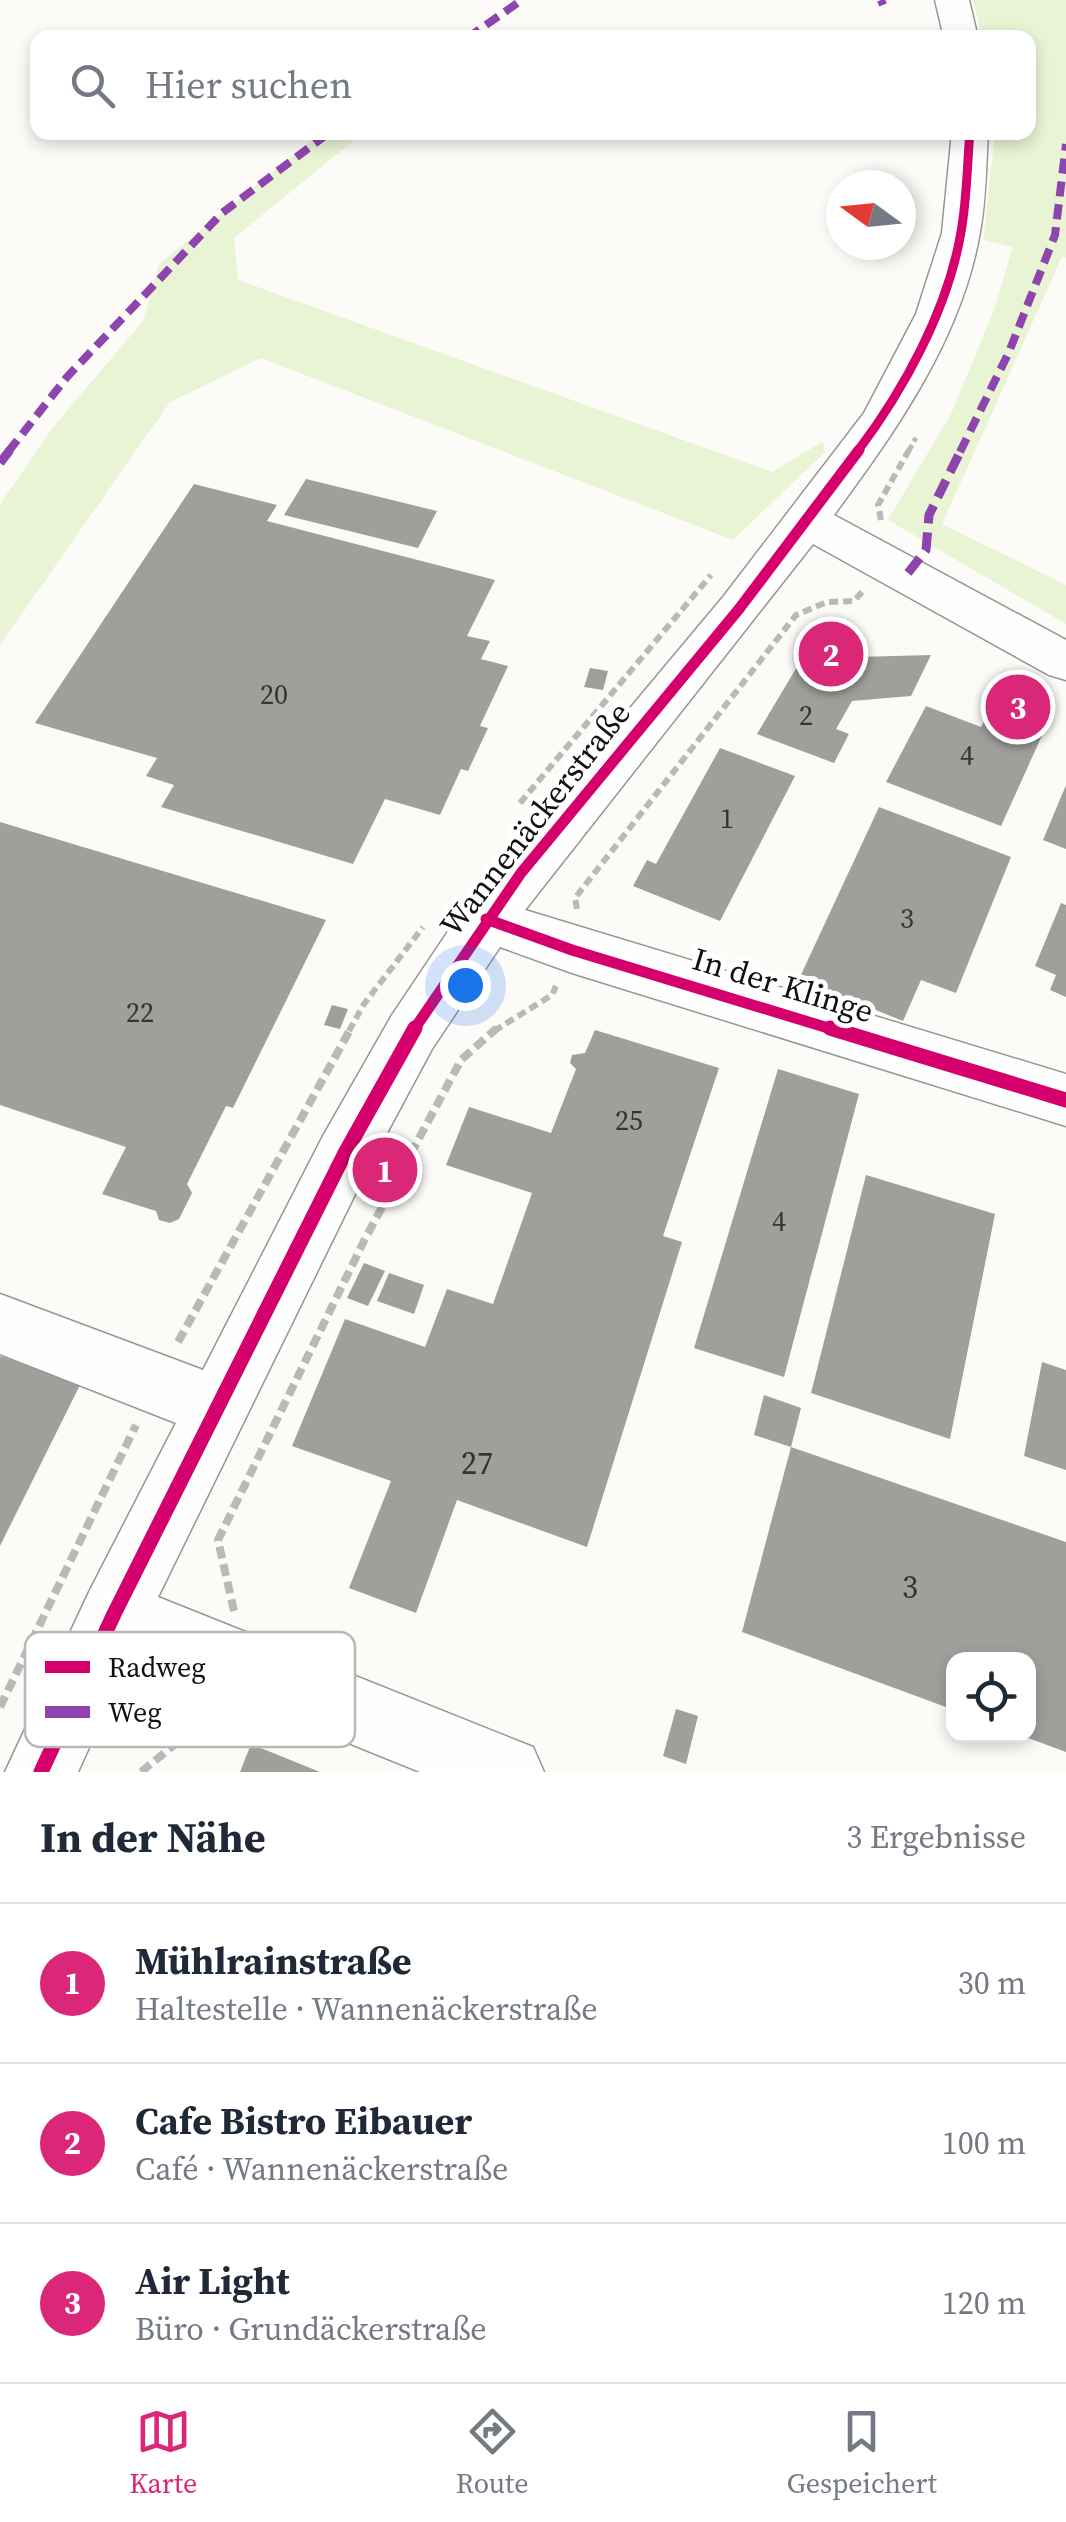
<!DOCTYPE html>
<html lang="de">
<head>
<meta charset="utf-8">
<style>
	body { margin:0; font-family:"Source Serif 4",serif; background:#f6f6f7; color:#1f2937 }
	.controls { position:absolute; right:30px; bottom:30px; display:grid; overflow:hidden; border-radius:20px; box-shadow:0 5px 15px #0003 }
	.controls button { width:90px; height:90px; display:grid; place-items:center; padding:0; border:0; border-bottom:2px solid #e0e1e3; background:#fff; color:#1f2937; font:50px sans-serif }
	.compass { position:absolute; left:826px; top:170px; width:90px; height:90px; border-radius:50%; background:#fff; box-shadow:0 5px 15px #0003; rotate:285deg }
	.you { position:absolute; left:465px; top:985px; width:35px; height:35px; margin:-25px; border:8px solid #fff; border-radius:50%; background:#1a73e8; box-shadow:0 0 0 15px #1a73e833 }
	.badge { display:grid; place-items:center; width:65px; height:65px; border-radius:50%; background:#db2777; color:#fff; font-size:32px; font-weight:700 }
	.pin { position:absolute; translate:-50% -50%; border:5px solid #fff; box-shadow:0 2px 10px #0006 }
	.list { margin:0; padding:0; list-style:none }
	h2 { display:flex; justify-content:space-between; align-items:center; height:130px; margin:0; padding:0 40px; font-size:42px }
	h2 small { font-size:32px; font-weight:400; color:#747a83 }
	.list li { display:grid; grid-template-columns:65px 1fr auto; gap:30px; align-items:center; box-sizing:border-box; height:160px; padding:0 40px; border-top:2px solid #e0e1e3 }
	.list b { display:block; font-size:38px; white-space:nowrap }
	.list p { margin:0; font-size:32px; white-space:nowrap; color:#747a83 }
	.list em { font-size:32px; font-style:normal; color:#747a83 }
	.icon { flex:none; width:55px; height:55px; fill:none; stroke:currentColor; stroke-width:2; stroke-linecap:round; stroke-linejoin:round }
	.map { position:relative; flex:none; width:1066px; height:1772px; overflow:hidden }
	.search { position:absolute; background:#fff; box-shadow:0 5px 15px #0003; left:30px; right:30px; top:30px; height:110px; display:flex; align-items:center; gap:25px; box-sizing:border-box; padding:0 35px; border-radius:20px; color:#747a83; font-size:38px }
	.sheet { height:610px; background:#fff }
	nav { display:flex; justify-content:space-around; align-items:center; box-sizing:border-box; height:140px; border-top:2px solid #e0e1e3; background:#fff; font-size:28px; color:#747a83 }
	nav a { display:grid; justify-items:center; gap:5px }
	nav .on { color:#db2777 }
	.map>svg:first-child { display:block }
	.green { fill:#e9f4d5 }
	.building { fill:#a19f9c }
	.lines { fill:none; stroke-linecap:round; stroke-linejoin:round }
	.minor-casing { stroke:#979695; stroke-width:3 }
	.path-far2 { stroke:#b9b9b8; stroke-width:5; stroke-dasharray:8 4; stroke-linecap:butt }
	.path-far1 { stroke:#b9b9b8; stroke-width:6; stroke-dasharray:9 5; stroke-linecap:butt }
	.path { stroke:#b9b9b8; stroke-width:8; stroke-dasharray:12 6; stroke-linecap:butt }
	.minor { fill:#fffefe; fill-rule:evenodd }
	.quiet-far1 { stroke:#8e44ad; stroke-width:8; stroke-dasharray:15 8; stroke-linecap:butt }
	.quiet { stroke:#8e44ad; stroke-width:9; stroke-dasharray:19 9; stroke-linecap:butt }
	.cycleway-far2-casing { stroke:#fff; stroke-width:14 }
	.cycleway-far1-casing { stroke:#fff; stroke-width:18 }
	.cycleway-casing { stroke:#fff; stroke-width:21 }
	.cycleway-far2 { stroke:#d6006c; stroke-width:9 }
	.cycleway-far1 { stroke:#d6006c; stroke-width:11 }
	.cycleway { stroke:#d6006c; stroke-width:15 }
	.labels { text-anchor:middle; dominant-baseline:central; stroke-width:10; stroke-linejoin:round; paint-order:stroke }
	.number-label { font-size:28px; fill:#353434 }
	.street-label { font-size:32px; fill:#111; stroke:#fff }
	.near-number-label { font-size:32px; fill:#353434 }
	.key { fill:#fff; stroke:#b8b8b8; stroke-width:2.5 }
	.key-label { font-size:28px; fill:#111 }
</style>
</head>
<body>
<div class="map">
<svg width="1066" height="1772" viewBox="0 0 1066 1772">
	<rect width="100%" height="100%" fill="#fdfbf7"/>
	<!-- green -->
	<path class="green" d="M973,0H1066V258L1062,257L942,524L1066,585V624L888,520L951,414L994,310L1013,247L983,240L995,133L1028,132V38L982,37Z
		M322,132L363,133L234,238L238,280L772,472L823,441L825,452L733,540L261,358L170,402L0,645V504L54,426L143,321L159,264Z"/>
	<!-- building -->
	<path class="building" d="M306,479L437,511L418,548L284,515Z
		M194,484L277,505L267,521L495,580L467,636L490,641L481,659L508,666L480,726L488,728L468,771L461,769L440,815L385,799L353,864L161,807L174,785L146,776L157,758L35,723Z
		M854,652L856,657L931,655L911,696L852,701L836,729L849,734L834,763L757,734L804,655Z
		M590,668L608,671L603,690L584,687Z
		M1000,690L1054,709L1001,826L886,782L926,706L981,727Z
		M720,748L795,776L720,921L633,886L647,860L656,864Z
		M1066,785V849L1043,840Z
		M879,807L1011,857L956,993L921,980L903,1021L799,979Z
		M0,822L326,920L233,1108L226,1106L187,1184L192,1193L179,1219L170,1223L159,1220L156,1211L102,1194L126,1147L0,1105Z
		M1061,903L1066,905V997L1050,990L1056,975L1035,966Z
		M332,1005L348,1009L340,1029L324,1025Z
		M595,1030L719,1068L663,1236L682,1242L587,1547L457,1500L416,1613L349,1588L391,1481L292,1446L345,1319L425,1347L447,1289L493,1304L532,1193L446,1165L469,1107L551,1133L576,1069L570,1063L572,1055L585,1053Z
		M778,1069L859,1094L784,1377L694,1348Z
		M866,1175L995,1214L950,1439L811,1393Z
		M364,1263L385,1271L368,1306L347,1298Z
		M389,1273L424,1285L414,1314L377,1301Z
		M1,1356L80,1385L0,1546V1358Z
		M1042,1362L1066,1370V1470L1024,1456Z
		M764,1395L801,1408L791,1447L754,1435Z
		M791,1447L1066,1542V1752L1020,1735L1028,1734V1660H954V1710L742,1632Z
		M676,1709L698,1716L686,1764L663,1756Z
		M251,1744L320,1772H240Z"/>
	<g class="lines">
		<!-- minor casing -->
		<g class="minor-casing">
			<path id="minor" d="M935,0H969L978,38H944Z
				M952,132H988C986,165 986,200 980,232C962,338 896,431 834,515L1066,640V680L1049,675L813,544L525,910L1066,1074V1126L572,973L500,947L432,1049L365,1174L158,1597L533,1747L544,1772H420L131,1655L78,1772H5L90,1590L176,1423L0,1354V1294L203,1370L323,1136L392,1015L467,903L723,597L864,413L916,314L942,233Z"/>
		</g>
		<!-- path-far2 -->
		<path class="path-far2" d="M908,452L916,438"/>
		<!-- path-far1 -->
		<path class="path-far1" d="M881,520L878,505L909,450
			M520,803L711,575
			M577,909L575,898L796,615L827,602L854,601L862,592
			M349,1031L364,1004L423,927
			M494,1031L552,995L556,986"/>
		<!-- path -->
		<path class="path" d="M178,1342L351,1028
			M234,1611L218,1540L365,1239L461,1060L497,1028
			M0,1707L136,1425
			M141,1772L179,1741L201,1701"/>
		<!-- minor -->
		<use href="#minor" class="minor"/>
		<!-- quiet-far1 -->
		<path class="quiet-far1" d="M881,0L883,5
			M467,38L522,0
			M8,452L67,377L222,213L330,132
			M960,452L1009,352L1055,235L1066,144"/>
		<!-- quiet -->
		<path class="quiet" d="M0,463L10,450
			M908,573L926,550L929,515L961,450"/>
		<!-- cycleway-far2 casing -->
		<g class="cycleway-far2-casing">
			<path id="cycleway-far2" d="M857,452C904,390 948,309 961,232C967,199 967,165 970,132"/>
		</g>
		<!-- cycleway-far1 casing -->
		<g class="cycleway-far1-casing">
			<path id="cycleway-far1" d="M486,919L572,950L838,1031
				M413,1031L521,873L739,609L859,450"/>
		</g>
		<!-- cycleway casing -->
		<g class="cycleway-casing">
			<path id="cycleway" d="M830,1028L1066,1100
				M41,1772L114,1614L344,1155L415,1028"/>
		</g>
		<!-- cycleway-far2 -->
		<use href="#cycleway-far2" class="cycleway-far2"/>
		<!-- cycleway-far1 -->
		<use href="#cycleway-far1" class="cycleway-far1"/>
		<!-- cycleway -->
		<use href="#cycleway" class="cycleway"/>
	</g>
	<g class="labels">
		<!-- number labels -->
		<g class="number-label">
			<text x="274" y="694">20</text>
			<text x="806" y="715">2</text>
			<text x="967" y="755">4</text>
			<text x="727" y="818">1</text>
			<text x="907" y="918">3</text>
			<text x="140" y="1012">22</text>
			<text x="629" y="1120">25</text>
			<text x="779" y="1221">4</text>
		</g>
		<!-- street labels -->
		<g class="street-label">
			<text transform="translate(535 819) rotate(-52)">Wannenäckerstraße</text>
			<text transform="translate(783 985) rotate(17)">In der Klinge</text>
		</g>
		<!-- near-number labels -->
		<g class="near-number-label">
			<text x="477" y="1463">27</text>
			<text x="910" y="1587">3</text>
		</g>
	</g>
	<!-- legend -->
	<rect x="25" y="1632" width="330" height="115" rx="15" class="key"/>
	<rect x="45" y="1661" width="45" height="12" fill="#d6006c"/>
	<rect x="45" y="1706" width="45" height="12" fill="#8e44ad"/>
	<g class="key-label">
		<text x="108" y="1677">Radweg</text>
		<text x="108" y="1722">Weg</text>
	</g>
</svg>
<div class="controls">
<button><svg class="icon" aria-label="locate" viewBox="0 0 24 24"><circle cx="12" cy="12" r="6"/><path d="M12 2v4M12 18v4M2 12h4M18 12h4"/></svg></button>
</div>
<svg class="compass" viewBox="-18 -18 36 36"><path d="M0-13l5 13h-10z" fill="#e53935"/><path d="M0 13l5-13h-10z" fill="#747a83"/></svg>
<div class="you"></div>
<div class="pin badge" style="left:385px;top:1170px">1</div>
<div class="pin badge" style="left:831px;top:654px">2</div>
<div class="pin badge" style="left:1018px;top:707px">3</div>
<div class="search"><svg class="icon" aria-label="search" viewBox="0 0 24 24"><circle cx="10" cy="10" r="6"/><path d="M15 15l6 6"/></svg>Hier suchen</div>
</div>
<section class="sheet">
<h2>In der Nähe<small>3 Ergebnisse</small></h2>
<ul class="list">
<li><span class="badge">1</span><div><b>Mühlrainstraße</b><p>Haltestelle · Wannenäckerstraße</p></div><em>30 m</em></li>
<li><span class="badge">2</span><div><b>Cafe Bistro Eibauer</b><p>Café · Wannenäckerstraße</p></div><em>100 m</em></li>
<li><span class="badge">3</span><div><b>Air Light</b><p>Büro · Grundäckerstraße</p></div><em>120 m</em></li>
</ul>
</section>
<nav>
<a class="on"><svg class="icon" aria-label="map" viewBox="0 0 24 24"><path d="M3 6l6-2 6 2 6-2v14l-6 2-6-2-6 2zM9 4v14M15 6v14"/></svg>Karte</a>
<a><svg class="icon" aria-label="directions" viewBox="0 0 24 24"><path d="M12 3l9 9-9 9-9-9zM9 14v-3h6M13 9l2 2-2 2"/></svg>Route</a>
<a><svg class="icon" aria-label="saved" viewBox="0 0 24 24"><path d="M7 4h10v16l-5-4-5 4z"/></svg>Gespeichert</a>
</nav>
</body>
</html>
